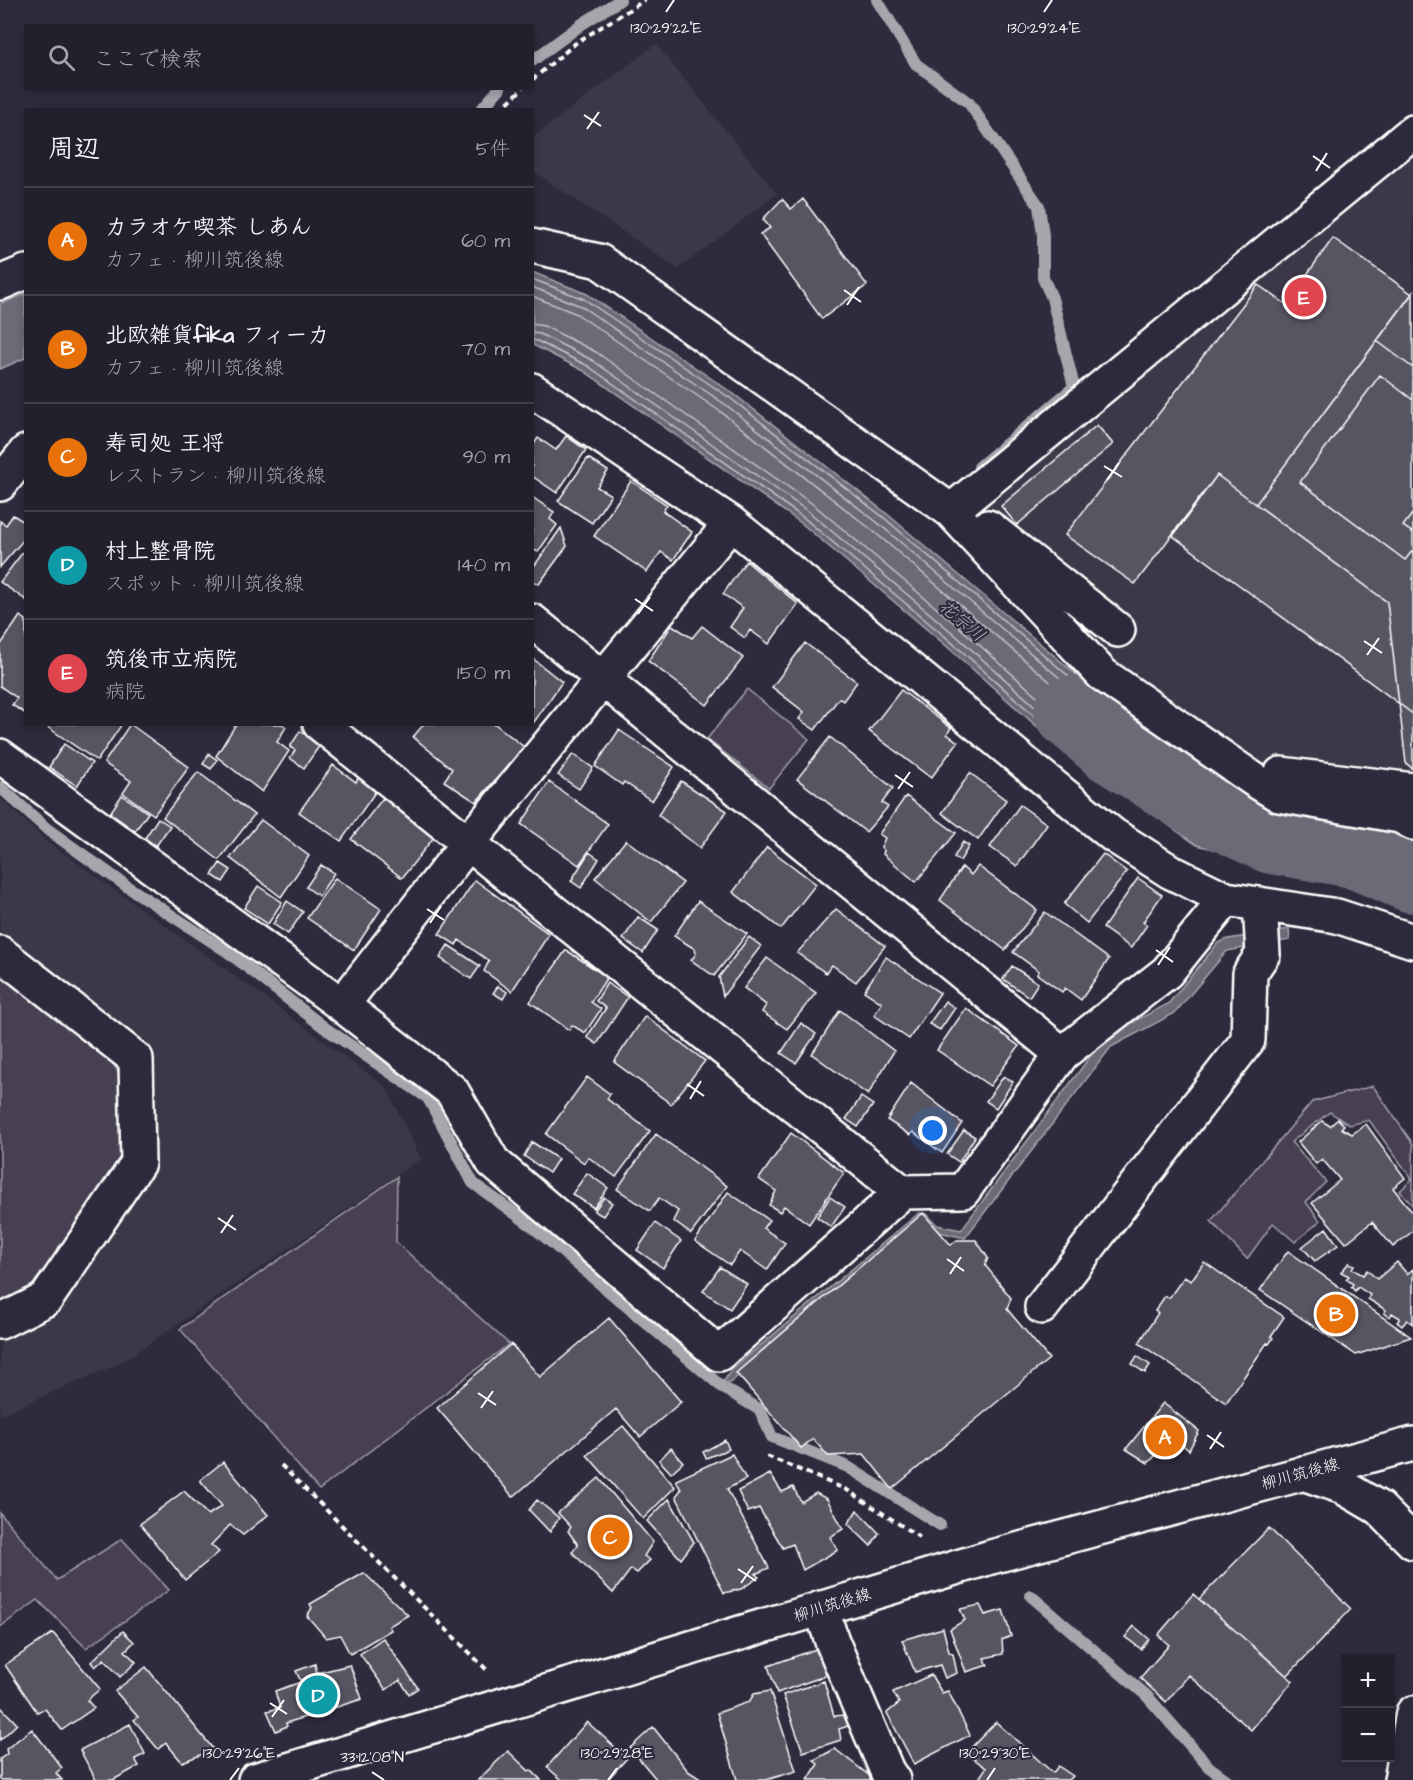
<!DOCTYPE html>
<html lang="ja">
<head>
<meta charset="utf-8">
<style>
	body { margin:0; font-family:"Architects Daughter","Klee One",sans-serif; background:#2b2836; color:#f1f3f6 }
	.controls { position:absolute; right:18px; bottom:18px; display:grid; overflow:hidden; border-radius:0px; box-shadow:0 3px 9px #0003 }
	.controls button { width:54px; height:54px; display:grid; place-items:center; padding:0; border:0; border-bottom:2px solid #403e4a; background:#23202e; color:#f1f3f6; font:30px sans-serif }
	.you { position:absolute; left:933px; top:1131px; width:21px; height:21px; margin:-15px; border:4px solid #fff; border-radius:50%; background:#1a73e8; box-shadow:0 0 0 9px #1a73e833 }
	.badge { display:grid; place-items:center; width:39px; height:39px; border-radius:50%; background:#d93025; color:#fff; font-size:20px; font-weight:700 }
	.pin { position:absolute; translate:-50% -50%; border:3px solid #fff; box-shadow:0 2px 6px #0006 }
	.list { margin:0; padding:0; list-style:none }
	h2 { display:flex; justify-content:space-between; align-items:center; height:78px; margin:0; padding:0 24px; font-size:26px }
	h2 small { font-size:20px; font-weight:400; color:#a3a3aa }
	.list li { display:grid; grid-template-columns:39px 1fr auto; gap:18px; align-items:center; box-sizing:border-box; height:108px; padding:0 24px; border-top:2px solid #403e4a }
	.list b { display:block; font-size:22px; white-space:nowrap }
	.list p { margin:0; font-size:20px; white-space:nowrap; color:#a3a3aa }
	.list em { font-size:20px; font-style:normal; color:#a3a3aa }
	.icon { flex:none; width:33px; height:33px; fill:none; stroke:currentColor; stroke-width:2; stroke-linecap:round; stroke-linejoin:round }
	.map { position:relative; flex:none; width:1413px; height:1780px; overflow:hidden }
	.search { position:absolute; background:#23202e; box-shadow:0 3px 9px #0003; left:24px; top:24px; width:510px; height:66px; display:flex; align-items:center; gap:15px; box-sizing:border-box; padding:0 21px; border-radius:0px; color:#a3a3aa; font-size:22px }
	.panel { position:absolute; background:#23202e; box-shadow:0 3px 9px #0003; left:24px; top:108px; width:510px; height:618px; border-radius:0px }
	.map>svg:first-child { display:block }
	.built { fill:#3c3749 }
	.green { fill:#464152; stroke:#a2a0a8; stroke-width:1.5 }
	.water { fill:#6d6a77; stroke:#a7a6ad; stroke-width:1.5 }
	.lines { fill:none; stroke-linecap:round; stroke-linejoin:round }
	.shore { stroke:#c5c3c9; stroke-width:1.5 }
	.stream { stroke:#a7a6ad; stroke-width:12 }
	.river { stroke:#6d6a77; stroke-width:72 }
	.building { fill:#595564; stroke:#fff; stroke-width:1.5 }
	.minor-casing { stroke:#fff; stroke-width:38 }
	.major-casing { stroke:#fff; stroke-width:38 }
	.path { stroke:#fff; stroke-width:4; stroke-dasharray:6 4.5; stroke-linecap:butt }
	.minor { stroke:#2f2a3d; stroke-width:33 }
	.major { stroke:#2f2a3d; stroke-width:33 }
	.ticks { fill:none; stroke:#fff; stroke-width:2 }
	.labels { text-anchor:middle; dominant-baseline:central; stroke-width:4.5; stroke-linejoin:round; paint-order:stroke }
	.street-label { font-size:16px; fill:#fff; stroke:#2f2a3d }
	.water-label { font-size:18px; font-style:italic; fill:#b6b4bb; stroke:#2f2a3d }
	.ticks-label { font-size:15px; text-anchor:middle; fill:#fff; stroke:#2f2a3d; stroke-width:4.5; stroke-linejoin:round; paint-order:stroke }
</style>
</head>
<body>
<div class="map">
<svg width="1413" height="1780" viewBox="0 0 1413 1780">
	<rect width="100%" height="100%" fill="#2f2a3d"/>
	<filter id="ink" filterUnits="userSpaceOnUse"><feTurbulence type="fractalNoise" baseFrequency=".0167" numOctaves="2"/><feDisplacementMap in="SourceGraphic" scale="12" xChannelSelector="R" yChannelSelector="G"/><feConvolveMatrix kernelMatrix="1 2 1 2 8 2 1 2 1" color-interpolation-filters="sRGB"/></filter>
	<g filter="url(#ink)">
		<!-- built -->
		<path class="built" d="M656,44L777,194L678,269L533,171V137Z
			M1413,114V814L1272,785L1108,667L958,530L986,503L976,480Z
			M0,798L46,841L230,972L386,1087L421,1159L120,1363L0,1415Z"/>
		<!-- green -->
		<path class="green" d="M747,689L809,739L769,788L707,739Z
			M0,970L105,1051L123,1080V1164L0,1328Z
			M1373,1086L1413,1144V1206L1400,1191L1412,1179L1369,1120L1349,1125L1330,1112L1291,1142L1326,1182L1306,1202L1320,1221L1295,1242L1273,1223L1247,1259L1211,1221L1312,1102Z
			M397,1177L396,1242L509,1344L319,1490L180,1329Z
			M0,1513L57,1580L122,1539L169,1590L86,1648L38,1600L0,1627Z"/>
		<!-- water -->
		<path class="water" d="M532,272L587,294L734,394L886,513L1090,686L1171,742L1132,799L1077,762L944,644L801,523L584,371L533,345Z
			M25,294V358L0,369V304Z
			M1178,747L1250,795L1300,814L1413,835V902L1307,872L1197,845L1140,805Z
			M1289,929L1290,940L1227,951L1175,1013L1111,1047L965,1238L935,1231L924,1223L726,1386L723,1383L731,1370L919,1213L927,1214L937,1225L961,1230L1100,1043L1121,1028L1168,1004L1218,943L1228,939Z"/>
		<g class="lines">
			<!-- shore -->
			<path class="shore" d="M532,279L584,299L730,398L883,517L1086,691L1160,742L1161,745L1132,789H1128L1081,757L948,639L804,518L588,366L537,341L532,340
				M532,287L581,306L726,405L878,523L1082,697L1150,744V747L1130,778L1126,779L1085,751L953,633L809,512L592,360L540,334L532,333
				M532,296L577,314L721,412L872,530L1076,704L1137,746L1138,750L1127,766H1123L1091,744L959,627L814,505L596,352L544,326L532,324
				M1264,807L1247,800L1180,757L1149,803L1200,840L1308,866L1413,896
				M1282,814L1299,820L1408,840
				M1413,848L1356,840L1296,827L1243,807L1183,767L1180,768L1160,800L1161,803L1203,833L1310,859L1413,888
				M1413,857L1355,848L1293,836L1239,815L1186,780L1183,781L1172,798L1173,801L1206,824L1313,850L1413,879"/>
			<!-- stream -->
			<path class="stream" d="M877,0L916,64L969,103L1039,206L1043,235V278L1052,298L1074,387L979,467
				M532,61L582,24L620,0
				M481,110L500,88
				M0,787L47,829L128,887L228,952L325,1028L428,1098L473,1183L532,1226L722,1387L760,1410L772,1437L848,1467L940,1525
				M1031,1596L1147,1696L1209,1767L1227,1780"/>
			<!-- river -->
			<path class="river" d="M1070,712L1112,748L1210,809L1272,838L1354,852L1413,877"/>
		</g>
		<!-- building -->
		<path class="building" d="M782,199L791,209L803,199L867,285L822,319L760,234L770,228L763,219Z
			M1333,238L1412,294L1256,504L1217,475L1135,584L1065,535L1258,285L1286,304Z
			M1413,292V714L1173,536L1217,475L1256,504Z
			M1377,341L1413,368V513L1403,526L1413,533V769L1406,763L1387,602L1256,504Z
			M1380,375L1413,400V550L1405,560L1300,482Z
			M1097,425L1113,444L1017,525L1001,506Z
			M566,436L586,450L557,493L532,476V447L538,438L556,450Z
			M588,458L608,471L597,487L611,495L592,523L558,501Z
			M631,481L667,505L663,511L692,532L673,560L661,552L647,572L594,536Z
			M532,497L554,512L550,519L557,525L538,552L532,549Z
			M13,515L26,523V537L0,567V521L6,525Z
			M561,528L567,546L539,584L532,581V569Z
			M26,548V600L0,582Z
			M746,561L798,604L769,644L750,630L745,638L730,627L743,608L723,594Z
			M20,616L26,620V714L12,705L17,698L0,686V646Z
			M672,625L692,638L702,626L743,658L707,705L648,661Z
			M805,643L857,682L843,701L839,698L815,730L799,719L804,712L772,687Z
			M532,658L562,682L534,722L532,721Z
			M901,690L951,728L947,734L958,742L931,778L869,731Z
			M43,724H122L97,761Z
			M130,724L189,767L154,815L123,793L131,781L104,763Z
			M236,724H282L286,727L277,742L289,751L262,792L216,756Z
			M424,724H495L524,747L476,802L444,781L452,769L413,737Z
			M619,730L674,767L652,801L624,782L622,785L595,766Z
			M300,731L320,745L304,768L290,758L295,750L290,747Z
			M830,737L893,788L882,803L888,807L866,832L797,779Z
			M64,744L92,763L77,786L49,767Z
			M209,754L217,760L211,769L203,764Z
			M573,754L593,768L579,789L558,775Z
			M333,765L356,782L358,778L376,791L341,841L299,812Z
			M198,772L254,815L219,860L163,817Z
			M970,773L1006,800L978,840L942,813Z
			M681,781L727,811L700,848L658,815Z
			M549,782L608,824L579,865L521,824Z
			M122,795L148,813L135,831L110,813Z
			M906,796L956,833L916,882L883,854L884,851L881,847L885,838L879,834Z
			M383,798L434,837L402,878L351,839Z
			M1020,805L1047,824L1017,866L990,847Z
			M158,818L170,826L156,846L145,838Z
			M261,820L309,856L281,897L230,858Z
			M626,840L683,883L651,922L595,878Z
			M963,842L969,846L960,861L954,857Z
			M767,847L816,884L781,929L733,892Z
			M589,852L599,859L581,888L571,881Z
			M1103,854L1127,872L1087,923L1064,904Z
			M220,863L231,870L223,882L212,875Z
			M321,865L334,873L319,896L306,887Z
			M978,866L1037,910L1005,950L940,900L962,867L971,875Z
			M335,878L381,909L354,950L307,918Z
			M1138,878L1162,895L1143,922L1147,925L1131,948L1103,928Z
			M475,880L549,934L512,991L484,971L489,961L459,940L456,945L439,934Z
			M258,886L282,902L268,924L244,908Z
			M287,901L303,912L288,934L273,924Z
			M698,901L747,934L714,976L691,960L696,954L695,949L674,936Z
			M836,909L885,946L856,982L832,965L826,973L797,953Z
			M1045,912L1109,959L1081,1000L1065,988L1062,992L1037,974L1039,971L1013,952Z
			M638,917L658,930L643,953L623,939Z
			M749,937L761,946L723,996L719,977Z
			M448,945L480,966L471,979L440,958Z
			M566,950L607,977L591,1002L601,1009L585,1033L572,1025L569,1030L530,1002Z
			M886,957L940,993L909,1039L874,1015L882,1003L864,991Z
			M767,958L816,993L787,1029L762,1012L766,1005L744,988Z
			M1012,966L1038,983L1029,997L1003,979Z
			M607,983L628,997L597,1044L587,1037L606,1008L596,1001Z
			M498,986L507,992L503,999L493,993Z
			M945,1001L955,1008L940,1030L929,1024Z
			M966,1008L1019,1046L990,1086L937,1050Z
			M840,1010L894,1051L868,1095L812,1054Z
			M645,1016L705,1061L671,1104L614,1062Z
			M801,1023L816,1034L796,1063L781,1053Z
			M1004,1076L1013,1082L996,1108L986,1101Z
			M587,1077L610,1094L607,1099L650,1131L616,1177L588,1157L584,1163L546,1134Z
			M911,1083L962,1123L942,1153L913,1132L910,1135L887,1120Z
			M861,1097L873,1105L858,1127L846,1119Z
			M1338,1119L1344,1125L1341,1128L1352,1134L1366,1124L1405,1178L1393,1188L1413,1213V1231L1393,1247L1372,1222L1346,1243L1312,1203L1340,1180L1322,1159L1316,1164L1298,1142L1322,1121L1330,1126Z
			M964,1130L975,1137L959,1162L947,1154Z
			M791,1133L844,1173L809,1224L784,1206L780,1212L769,1205L776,1191L759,1179Z
			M656,1134L727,1186L691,1234L673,1221L678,1211L659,1198L650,1211L617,1189Z
			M532,1142L558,1159L549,1173L524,1156Z
			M587,1173L608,1188L594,1208L572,1194Z
			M728,1192L769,1220L763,1228L785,1243L767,1270L740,1251L730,1265L695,1241Z
			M604,1197L612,1203L603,1216L594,1211Z
			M830,1197L845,1207L831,1227L817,1217Z
			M923,1213L951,1245L957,1240H976L988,1258L985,1265L1011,1298L1007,1309L1049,1359L892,1489L864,1454L828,1456L813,1439L801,1448L736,1373Z
			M655,1223L681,1241L663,1268L637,1250Z
			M1326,1228L1338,1245L1315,1261L1302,1247Z
			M1288,1251L1411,1337L1356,1355L1260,1290Z
			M1204,1262L1284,1317L1271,1336L1273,1338L1269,1344L1267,1343L1226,1403L1139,1343L1158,1313L1155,1311L1165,1296L1169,1298L1184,1277L1191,1281Z
			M1397,1262L1407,1274L1413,1269V1324L1407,1320L1402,1326L1397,1322L1400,1318L1392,1313L1390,1317L1384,1313L1386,1310L1368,1299L1370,1295L1358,1287L1355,1291L1351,1287L1353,1284L1346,1279L1349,1276L1341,1272L1349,1263L1354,1265L1352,1269L1363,1275L1367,1270L1377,1279Z
			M720,1267L747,1284L730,1309L703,1291Z
			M609,1318L681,1402L640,1437L616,1409L513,1497L437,1408L511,1344L540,1377Z
			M1137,1356L1150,1365L1145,1373L1132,1364Z
			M1163,1403L1199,1431L1189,1450L1181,1444L1173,1455L1163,1448L1148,1463L1126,1449Z
			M623,1426L675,1487L643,1519L587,1455Z
			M725,1440L729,1449L706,1458L703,1452Z
			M671,1448L683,1462L671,1473L659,1460Z
			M732,1454L746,1479L727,1489L769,1568L755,1574L759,1577L741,1589L724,1593L676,1496L681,1490L676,1480Z
			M223,1462L268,1515L243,1535L230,1525L211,1545L219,1552L185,1580L140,1524L184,1491L208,1515L222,1506L200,1480Z
			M770,1474L782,1492L793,1487L801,1502L816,1493L827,1499L843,1529L830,1537L838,1550L803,1570L793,1544L783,1548L759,1508L748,1512L738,1491Z
			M599,1478L653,1542L644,1556L650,1560L637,1573L631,1569L613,1593L572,1552L578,1545L568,1531L571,1527L558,1513Z
			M669,1499L694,1542L681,1559L647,1521Z
			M537,1500L559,1518L550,1532L529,1510Z
			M857,1510L879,1533L871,1546L848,1524Z
			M1269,1528L1351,1609L1287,1676L1199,1599Z
			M364,1573L408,1615L389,1626L391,1630L350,1654L340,1635L326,1638L307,1616L312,1608L310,1604Z
			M1193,1594L1293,1681L1251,1730L1189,1675L1166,1702L1140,1678L1169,1645L1158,1635Z
			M980,1605L985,1615L1003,1610L1011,1636L1002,1640L1003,1654L984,1658L988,1665L966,1672L950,1629L965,1620L960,1609Z
			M1134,1626L1149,1639L1141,1649L1125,1637Z
			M943,1628L949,1652L953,1654L957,1673L945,1678L940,1665L915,1672L902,1640Z
			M123,1631L134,1642L125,1651L136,1662L120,1677L104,1659L95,1667L91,1662Z
			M53,1633L100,1689L87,1700L94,1708L62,1730L45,1709L37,1712L5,1665Z
			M383,1638L418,1688L409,1694L400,1680L386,1690L360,1654Z
			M819,1648L827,1675L777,1693L768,1666Z
			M315,1664L317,1673L350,1665L362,1699L286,1723L287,1726L276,1731L267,1711L280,1708L275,1691L301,1682L296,1671Z
			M146,1667L214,1750L182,1762L166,1743L158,1749L134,1720L138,1717L115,1691Z
			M931,1675L942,1693L948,1691L970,1735L914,1764L887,1713L899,1703L893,1692Z
			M824,1681L834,1716L845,1715L848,1726L839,1729L841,1740L803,1752L783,1695Z
			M770,1691L796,1771L766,1780H737L717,1713L749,1702L754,1694Z
			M0,1706L17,1724L0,1740Z
			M587,1722L627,1758L607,1780H562L547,1767Z
			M996,1722L1053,1773L1058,1766L1073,1776L1069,1780H978L986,1768L966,1753Z
			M130,1724L145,1754L135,1759L139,1766L113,1780H96L80,1750Z
			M653,1727L688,1771L702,1780H657L630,1748Z
			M32,1729L62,1768L56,1773L62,1780H0V1759L7,1754L6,1749Z
			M835,1749L875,1780H808L818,1764L814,1760Z
			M508,1751L529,1771L531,1770L541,1780H478Z"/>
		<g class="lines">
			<!-- minor casing -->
			<g class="minor-casing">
				<path id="minor" d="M532,246L599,261L951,511L1102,674L1253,779L1279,795L1400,816L1413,823
					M0,283L26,272
					M532,390L731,523L1113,835L1171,872L1226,899L1337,916L1413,941
					M0,484L26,452
					M951,511L1413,132
					M988,527L1118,630
					M532,621L1062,1054
					M320,724L902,1192L963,1191L1062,1054L1167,972L1226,899
					M0,756L342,1005L452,1091L493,1162L719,1354L902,1192
					M1281,774L1413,790
					M0,953L136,1059L138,1163L46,1299L0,1322
					M342,1005L468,843L731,523
					M1042,1307L1248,1040L1250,973L1263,954L1260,904
					M1303,1473L1343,1487L1379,1508L1413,1542
					M821,1608L832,1641L887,1771L893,1780
					M1401,1780L1413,1713"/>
			</g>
			<!-- major casing -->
			<g class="major-casing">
				<path id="major" d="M255,1780L991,1557L1413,1444"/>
			</g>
			<!-- path -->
			<path class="path" d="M532,80L577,42L645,0
				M500,110L523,88
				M767,1456L847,1490L922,1539
				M281,1465L487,1670"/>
			<!-- minor -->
			<use href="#minor" class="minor"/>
			<!-- major -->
			<use href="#major" class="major"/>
		</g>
	</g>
	<!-- ticks -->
	<path class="ticks" d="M666,12L674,0M1044,12L1052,0M584,115L601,126M587,129L599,112M1313,156L1330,168M1316,171L1327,153M844,290L861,302M847,305L859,287M1104,466L1122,477M1107,480L1119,463M635,599L653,611M638,614L650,597M1364,641L1382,653M1367,655L1379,638M895,775L913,787M898,789L910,772M427,909L444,920M430,923L441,906M1156,950L1173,962M1158,965L1170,947M687,1084L704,1096M690,1099L701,1081M218,1218L236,1230M221,1233L233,1215M947,1259L964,1271M950,1274L961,1257M478,1393L496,1405M481,1408L493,1391M1207,1435L1224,1447M1210,1449L1221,1432M738,1569L756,1581M741,1583L753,1566M270,1703L287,1714M272,1717L284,1700M372,1772L384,1780M230,1780L239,1768M608,1780L617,1768M987,1780L995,1768"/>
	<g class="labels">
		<!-- street labels -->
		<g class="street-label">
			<text transform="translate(1300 1474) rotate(-15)">柳川筑後線</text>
			<text transform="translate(832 1605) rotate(-17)">柳川筑後線</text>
		</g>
		<!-- water labels -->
		<g class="water-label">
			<text transform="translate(962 621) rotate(40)">花宗川</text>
		</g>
	</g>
	<g class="ticks-label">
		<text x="1044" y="33">130°29'24"E</text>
		<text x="666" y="33">130°29'22"E</text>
		<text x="239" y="1758">130°29'26"E</text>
		<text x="617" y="1758">130°29'28"E</text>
		<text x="995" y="1758">130°29'30"E</text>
		<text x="372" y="1762">33°12'08"N</text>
	</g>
</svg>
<div class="controls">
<button>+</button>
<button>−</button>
</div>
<div class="you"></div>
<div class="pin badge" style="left:1165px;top:1437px;background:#e8710a">A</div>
<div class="pin badge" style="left:1336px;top:1314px;background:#e8710a">B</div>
<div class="pin badge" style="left:610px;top:1537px;background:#e8710a">C</div>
<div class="pin badge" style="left:318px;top:1695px;background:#0f9aa8">D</div>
<div class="pin badge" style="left:1304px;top:297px;background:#e0444e">E</div>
<div class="search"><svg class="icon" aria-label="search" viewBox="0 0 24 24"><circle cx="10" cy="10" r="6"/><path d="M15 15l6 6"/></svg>ここで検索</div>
<section class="panel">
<h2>周辺<small>5件</small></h2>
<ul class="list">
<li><span class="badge" style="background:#e8710a">A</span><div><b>カラオケ喫茶 しあん</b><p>カフェ · 柳川筑後線</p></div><em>60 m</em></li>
<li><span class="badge" style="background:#e8710a">B</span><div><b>北欧雑貨fika フィーカ</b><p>カフェ · 柳川筑後線</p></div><em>70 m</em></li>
<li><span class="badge" style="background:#e8710a">C</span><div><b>寿司処 王将</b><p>レストラン · 柳川筑後線</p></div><em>90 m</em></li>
<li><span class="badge" style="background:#0f9aa8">D</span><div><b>村上整骨院</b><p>スポット · 柳川筑後線</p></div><em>140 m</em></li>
<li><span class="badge" style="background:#e0444e">E</span><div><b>筑後市立病院</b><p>病院</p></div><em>150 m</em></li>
</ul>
</section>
</div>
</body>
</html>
